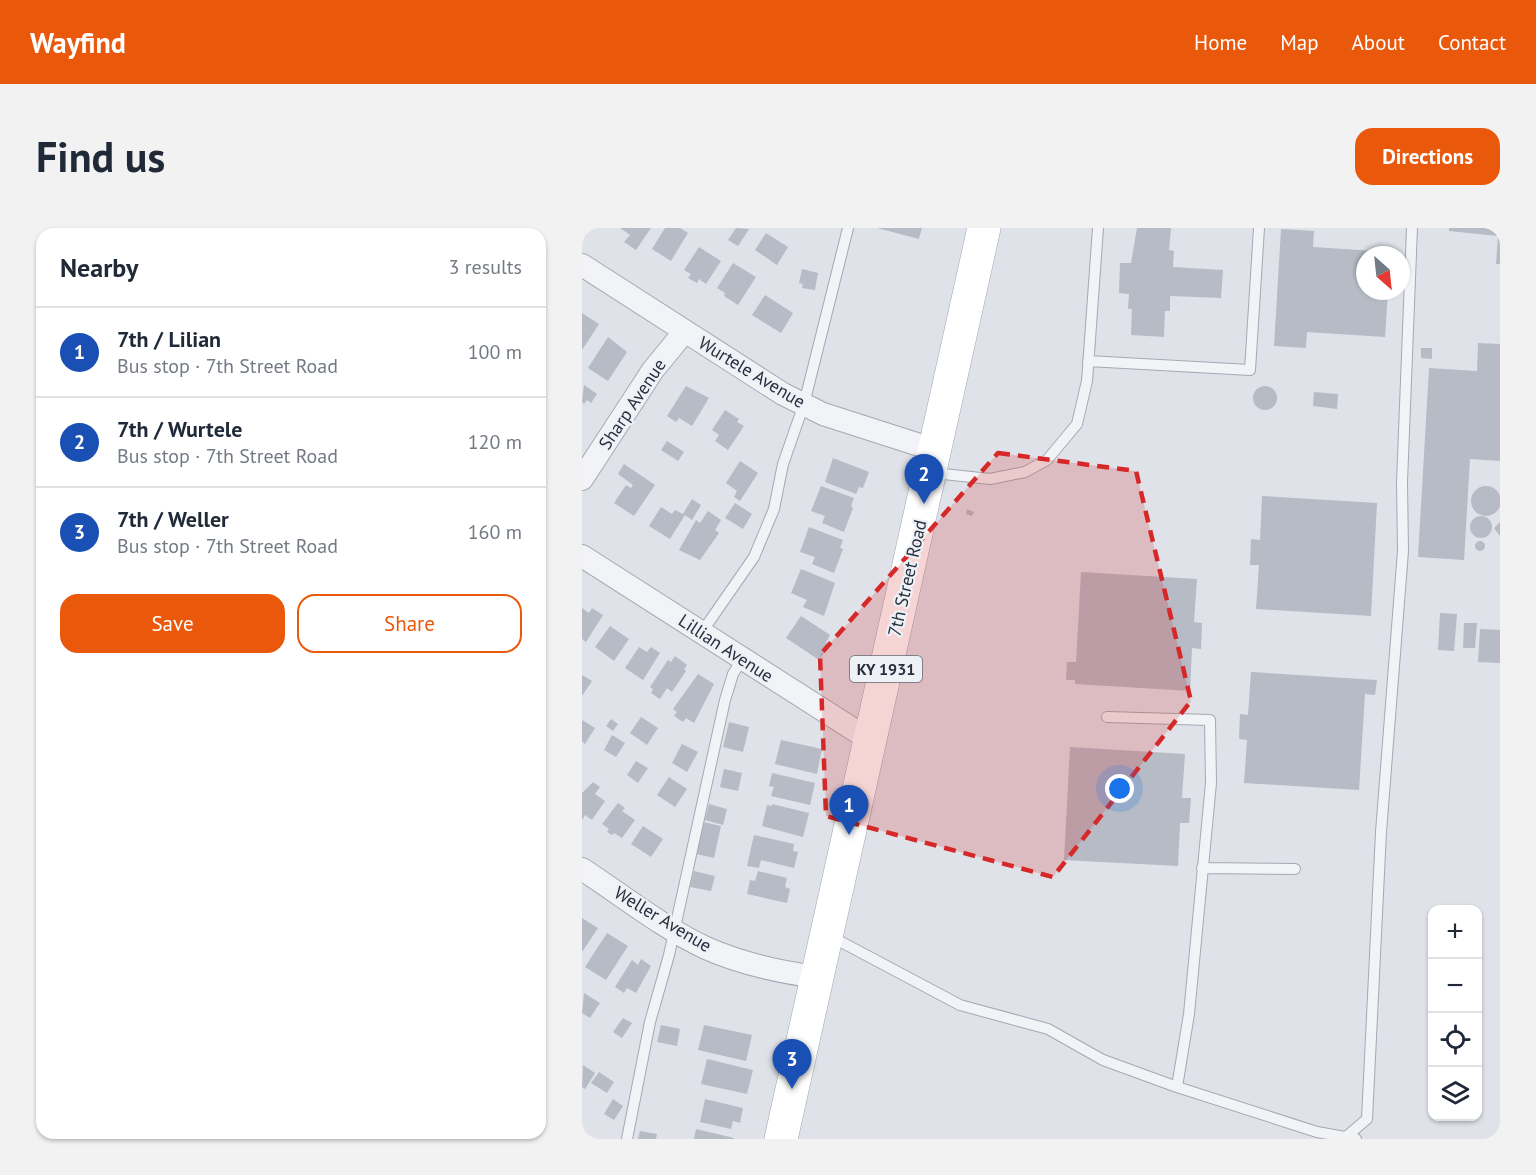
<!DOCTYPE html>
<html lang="en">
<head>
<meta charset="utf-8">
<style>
	body { margin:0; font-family:"PT Sans",sans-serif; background:#f2f2f3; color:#1f2937 }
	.controls { position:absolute; right:18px; bottom:18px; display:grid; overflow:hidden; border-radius:12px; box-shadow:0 2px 4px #0004 }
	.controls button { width:54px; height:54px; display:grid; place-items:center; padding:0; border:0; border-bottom:2px solid #e0e1e3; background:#fff; color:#1f2937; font:30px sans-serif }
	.compass { position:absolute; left:774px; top:18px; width:54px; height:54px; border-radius:50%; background:#fff; box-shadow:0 2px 4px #0004; rotate:153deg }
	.you { position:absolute; left:538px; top:561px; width:21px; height:21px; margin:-15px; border:4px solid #fff; border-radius:50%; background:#1a73e8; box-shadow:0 0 0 9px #1a73e833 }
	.badge { display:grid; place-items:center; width:39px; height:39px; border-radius:50%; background:#ea580c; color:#fff; font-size:20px; font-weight:700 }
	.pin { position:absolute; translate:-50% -50px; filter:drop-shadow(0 2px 3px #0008) }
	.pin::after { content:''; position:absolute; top:32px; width:21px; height:18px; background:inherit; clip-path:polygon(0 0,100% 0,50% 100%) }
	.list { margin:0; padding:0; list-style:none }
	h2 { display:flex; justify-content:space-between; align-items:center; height:78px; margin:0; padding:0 24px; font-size:26px }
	h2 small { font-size:20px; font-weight:400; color:#747a83 }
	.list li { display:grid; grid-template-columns:39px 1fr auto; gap:18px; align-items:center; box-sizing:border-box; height:90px; padding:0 24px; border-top:2px solid #e0e1e3 }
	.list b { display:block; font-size:22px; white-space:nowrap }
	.list p { margin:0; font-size:20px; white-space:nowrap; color:#747a83 }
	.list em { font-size:20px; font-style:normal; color:#747a83 }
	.actions { display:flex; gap:12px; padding:18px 24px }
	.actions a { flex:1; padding:14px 0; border:2px solid #ea580c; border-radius:18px; text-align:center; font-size:21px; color:#ea580c }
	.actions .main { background:#ea580c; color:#fff }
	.icon { flex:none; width:33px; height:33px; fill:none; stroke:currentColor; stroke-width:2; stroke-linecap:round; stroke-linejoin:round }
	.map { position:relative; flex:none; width:918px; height:911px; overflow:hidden; border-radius:18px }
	header { display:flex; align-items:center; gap:36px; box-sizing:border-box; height:84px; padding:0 30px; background:#ea580c; color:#fff }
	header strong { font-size:28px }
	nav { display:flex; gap:33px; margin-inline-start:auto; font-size:21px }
	.intro { display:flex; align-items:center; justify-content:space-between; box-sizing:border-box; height:144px; padding:0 36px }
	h1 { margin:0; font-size:42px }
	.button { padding:15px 27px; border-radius:18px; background:#ea580c; color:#fff; font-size:21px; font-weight:700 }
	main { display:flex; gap:36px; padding:0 36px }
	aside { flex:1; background:#fff; border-radius:18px; box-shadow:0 2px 4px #0004 }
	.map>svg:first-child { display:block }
	.building { fill:#b6bbc5 }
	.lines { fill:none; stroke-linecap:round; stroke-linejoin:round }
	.service-casing { stroke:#a4a9b2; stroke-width:12 }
	.minor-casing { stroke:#a4a9b2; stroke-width:24 }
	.primary-casing { stroke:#9ea6b4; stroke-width:34 }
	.service { stroke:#f1f3f6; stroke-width:10 }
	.minor { stroke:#f1f3f6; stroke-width:22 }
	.primary { stroke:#fff; stroke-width:33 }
	.marked { fill:#d62828; fill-opacity:0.2; stroke:#d62828; stroke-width:4.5; stroke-dasharray:12 8; stroke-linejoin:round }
	.labels { text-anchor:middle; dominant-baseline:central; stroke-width:4.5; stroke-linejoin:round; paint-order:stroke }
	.shield { fill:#eef1f6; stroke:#636a76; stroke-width:1.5 }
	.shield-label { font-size:16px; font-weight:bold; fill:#28303f }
	.street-label { font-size:18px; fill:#28303f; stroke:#eef1f6 }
</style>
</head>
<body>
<header>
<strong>Wayfind</strong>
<nav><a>Home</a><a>Map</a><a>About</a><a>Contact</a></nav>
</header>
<div class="intro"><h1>Find us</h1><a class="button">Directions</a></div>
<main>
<aside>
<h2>Nearby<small>3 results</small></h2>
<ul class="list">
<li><span class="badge" style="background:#1a4fb4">1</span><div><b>7th / Lilian</b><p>Bus stop · 7th Street Road</p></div><em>100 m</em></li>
<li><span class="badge" style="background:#1a4fb4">2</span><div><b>7th / Wurtele</b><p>Bus stop · 7th Street Road</p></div><em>120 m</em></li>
<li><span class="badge" style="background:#1a4fb4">3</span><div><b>7th / Weller</b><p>Bus stop · 7th Street Road</p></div><em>160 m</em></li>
</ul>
<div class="actions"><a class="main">Save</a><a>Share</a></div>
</aside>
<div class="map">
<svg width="918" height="911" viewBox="0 0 918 911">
	<rect width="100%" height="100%" fill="#dfe2e8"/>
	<!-- building -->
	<path class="building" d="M38,0H69L54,22L42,14L48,7Z
		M83,0H98L106,5L89,33L70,21Z
		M154,0L167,1L156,18L146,12Z
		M295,0H340L337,11Z
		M555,0H589L587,22L592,23L591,39L641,42L639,70L588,68V83H583L582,109L549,107L550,81H546L547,66L537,65L538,35H549Z
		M867,0H918V36H914L916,8L867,3Z
		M699,1L732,3L731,19L808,24V27H783V63H806L803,109L725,104L724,120L692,118Z
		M184,5L206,19L195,37L173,22Z
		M117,19L139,33L124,56L117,51L115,55L106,50L109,46L102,42Z
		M151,35L174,49L156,77L142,68L143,65L135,60Z
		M220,41L236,45L233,62L220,60L221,56L217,55Z
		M183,67L211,85L199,105L170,87Z
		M0,85L17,96L0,122Z
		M26,109L45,124L26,153L6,140Z
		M896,115L918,116V233L888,231L882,332L836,329L847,140L895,143Z
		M839,120H850V131L839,130Z
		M2,157L15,166L9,175L5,172L2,176L0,174Z
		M671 170a12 12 0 1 1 24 0a12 12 0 1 1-24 0Z
		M104,158L127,170L110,198L97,190L94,194L85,188Z
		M732,164L756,166L755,181L731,178Z
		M143,182L157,191L155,194L162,198L146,222L133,213L137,207L130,202Z
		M85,213L102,224L96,233L79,222Z
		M251,230L287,244L281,260L277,259L274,266L243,254Z
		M158,233L176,245L158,273L152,269L155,263L144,255Z
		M42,236L73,257L52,288L32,275L44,257L49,260L51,257L36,246Z
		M889 273a15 15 0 1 1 30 0a15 15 0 1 1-30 0Z
		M239,258L272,270L269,278L271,280L262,304L240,295L243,288L229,283Z
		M680,268L795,275L789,388L674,381L677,337H668L669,311L678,312Z
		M110,271L119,277L110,292L103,287L88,311L67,298L79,279L90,286L93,282L101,286Z
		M153,275L170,286L161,301L143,290Z
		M385,281L392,284L390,288L384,286Z
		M126,283L139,292L133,302L137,305L118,332L97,322L114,292L118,295Z
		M888 299a11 11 0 1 1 22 0a11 11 0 1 1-22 0Z
		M918,294V308L912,300Z
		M227,299L261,312L258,320L261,321L252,345L230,336L233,329L218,324Z
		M893 318a5 5 0 1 1 10 0a5 5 0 1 1-10 0Z
		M219,341L253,355L242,388L221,379L225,372L209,365Z
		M499,344L615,351L612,394L620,395L619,421L610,420L608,463L493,456V452H484L485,434H494Z
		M0,380L7,385L10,380L21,387L4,414L0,411Z
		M858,385L875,386L872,423L856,422Z
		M219,388L248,407L244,415L247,417L237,432L204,410Z
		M882,395H895L893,420H881Z
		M28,398L47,411L32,433L13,419Z
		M898,401L918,402V435L896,434Z
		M57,419L65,424L69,419L78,425L61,452L43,440Z
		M93,428L105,437L102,441L104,443L90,464L85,460L78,471L69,465L71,461L68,459L86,432L89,434Z
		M669,444L795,452L793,467L783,466L777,562L662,555L665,512L657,511L658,486L666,487Z
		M116,446L132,456L112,495L104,490L101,494L92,488L95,484L91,481Z
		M0,447L10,453L0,468Z
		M59,489L76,500L65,517L48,505Z
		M29,491L36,496L31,503L24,498Z
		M0,492L13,500L3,516L0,513Z
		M147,494L167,499L161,524L141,519Z
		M30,507L43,515L34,529L22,522Z
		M199,512L240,521L235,546L193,536Z
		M100,516L116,524L105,544L90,535Z
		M488,519L603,526L600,570H609L607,595H598L596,638L482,632Z
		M54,533L66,540L56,555L45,547Z
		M142,541L160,545L156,563L138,559Z
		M190,545L233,555L228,577L189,568L192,559L187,558Z
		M87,549L105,561L93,579L75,567Z
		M11,554L18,559L13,566L23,573L10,592L3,587L0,592V565Z
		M36,575L43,580L40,583L53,592L40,610L32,605L30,607L25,604L27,601L20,596Z
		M127,576L145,581L141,597L123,592Z
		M190,576L227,585L221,609L180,598L185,577L190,578Z
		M121,594L139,598L132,630L114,626Z
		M61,598L81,611L69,629L49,616Z
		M172,607L212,616L211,623L216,624L212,640L179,632L177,640L165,638Z
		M112,643L133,648L129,663L108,659Z
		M176,643L205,650L203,659L208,661L205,675L165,666L168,652L173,653Z
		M0,690L16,700L0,724Z
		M25,705L46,718L24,752L3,739Z
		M59,731L69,738L54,765L45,760L42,765L33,759L50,732L56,737Z
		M2,765L18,775L8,790L0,785Z
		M41,790L50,795L40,810L31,804Z
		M79,797L98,801L95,818L75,814Z
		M122,797L170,807L164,833L116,822Z
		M125,831L171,842L165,866L119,856Z
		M1,837L13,845L3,861L0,859Z
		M17,844L32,854L25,865L9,855Z
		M31,871L41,878L32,892L22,886Z
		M123,871L161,880L158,895L151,893L149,901L118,894Z
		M114,901L152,910V911H112Z
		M58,903L75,906L74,911H56Z"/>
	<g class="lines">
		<!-- service casing -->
		<g class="service-casing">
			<path id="service" d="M506,133L668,142L677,0
				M352,245L408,251L443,244L465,232L495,196L505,153L516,0
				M120,404L172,329L192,281L201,236L222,176L266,0
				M525,489L628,492L629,555L607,786L595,859
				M620,640L713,641
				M248,708L378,777L466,801L521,832L595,859L735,904L774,911
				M765,908L785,891L799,604L821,323L820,254L830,0
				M45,911L68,794L87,727L143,472L151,446L161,430"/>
		</g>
		<!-- minor casing -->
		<g class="minor-casing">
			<path id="minor" d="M0,37L201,166L241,186L353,222
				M0,251L71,142L103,103
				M0,328L288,512
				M0,641C40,667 81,700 124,720C160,736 197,744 235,749"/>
		</g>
		<!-- primary casing -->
		<g class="primary-casing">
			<path id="primary" d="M199,911L402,0"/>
		</g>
		<!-- service -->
		<use href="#service" class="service"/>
		<!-- minor -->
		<use href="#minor" class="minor"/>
		<!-- primary -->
		<use href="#primary" class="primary"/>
	</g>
	<!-- marked area -->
	<path class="marked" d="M416,225L554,243L609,473L471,649L244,588L238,427Z"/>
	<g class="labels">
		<!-- shield labels -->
		<rect class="shield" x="268" y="428" width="72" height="26" rx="4.5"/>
		<g class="shield-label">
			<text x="304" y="441">KY 1931</text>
		</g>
		<!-- street labels -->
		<g class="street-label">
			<text transform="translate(170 144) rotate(31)">Wurtele Avenue</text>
			<text transform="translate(50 176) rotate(-56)">Sharp Avenue</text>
			<text transform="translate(325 350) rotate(-77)">7th Street Road</text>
			<text transform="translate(144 420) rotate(33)">Lillian Avenue</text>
			<text transform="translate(81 691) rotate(31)">Weller Avenue</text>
		</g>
	</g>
</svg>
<div class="controls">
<button>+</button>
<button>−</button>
<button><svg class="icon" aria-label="locate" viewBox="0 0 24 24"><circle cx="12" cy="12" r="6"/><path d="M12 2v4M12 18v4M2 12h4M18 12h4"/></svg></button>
<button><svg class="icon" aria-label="layers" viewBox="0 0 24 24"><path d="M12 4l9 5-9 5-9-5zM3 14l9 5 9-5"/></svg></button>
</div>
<svg class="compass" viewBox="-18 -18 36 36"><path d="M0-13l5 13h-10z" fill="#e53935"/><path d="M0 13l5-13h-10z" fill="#747a83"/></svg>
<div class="you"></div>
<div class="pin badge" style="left:267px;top:607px;background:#1a4fb4">1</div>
<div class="pin badge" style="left:342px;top:276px;background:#1a4fb4">2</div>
<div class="pin badge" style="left:210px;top:861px;background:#1a4fb4">3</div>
</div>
</main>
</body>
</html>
